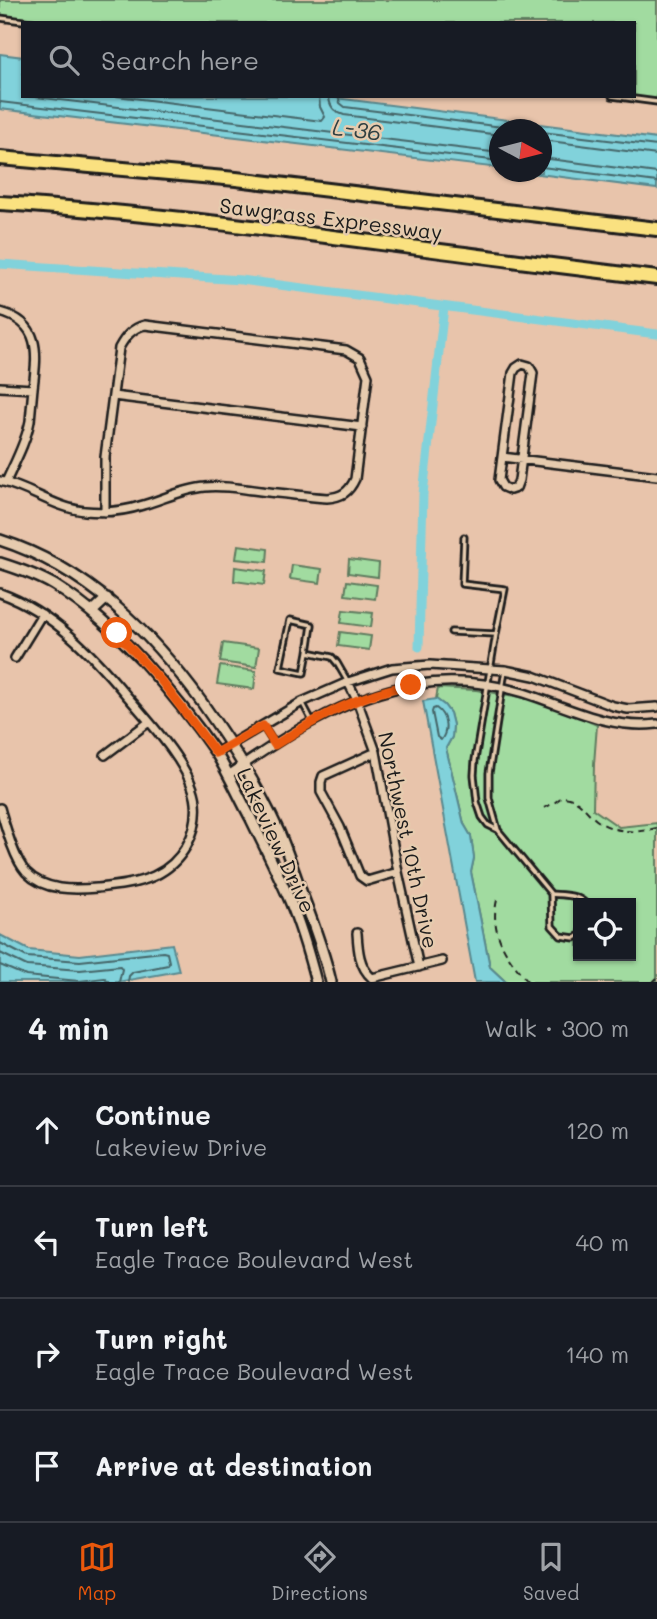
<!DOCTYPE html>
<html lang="en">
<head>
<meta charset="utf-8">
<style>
	body { margin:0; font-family:Mali,sans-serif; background:#242831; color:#f1f3f6 }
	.controls { position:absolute; right:21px; bottom:21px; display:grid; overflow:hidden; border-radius:0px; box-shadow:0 2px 5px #0004 }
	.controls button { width:63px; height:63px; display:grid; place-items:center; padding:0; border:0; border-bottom:2px solid #363941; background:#171b24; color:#f1f3f6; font:35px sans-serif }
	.compass { position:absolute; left:489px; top:119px; width:63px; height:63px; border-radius:50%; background:#171b24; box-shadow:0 2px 5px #0004; rotate:97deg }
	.stop { position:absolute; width:21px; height:21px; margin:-16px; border:5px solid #ea580c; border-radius:50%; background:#fff }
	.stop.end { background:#ea580c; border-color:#fff; box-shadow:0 2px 7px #0008 }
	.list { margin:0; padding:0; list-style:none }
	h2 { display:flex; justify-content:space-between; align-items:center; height:91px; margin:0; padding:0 28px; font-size:30px }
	h2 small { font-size:23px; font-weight:400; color:#9ea1a6 }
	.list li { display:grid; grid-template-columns:46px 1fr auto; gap:21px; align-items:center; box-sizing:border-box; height:112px; padding:0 28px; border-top:2px solid #363941 }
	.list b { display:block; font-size:26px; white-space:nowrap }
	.list p { margin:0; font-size:23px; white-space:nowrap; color:#9ea1a6 }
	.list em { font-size:23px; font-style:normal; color:#9ea1a6 }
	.icon { flex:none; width:38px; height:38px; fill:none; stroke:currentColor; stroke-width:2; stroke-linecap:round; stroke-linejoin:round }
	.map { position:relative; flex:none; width:657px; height:982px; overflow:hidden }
	.search { position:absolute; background:#171b24; box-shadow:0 2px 5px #0004; left:21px; right:21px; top:21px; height:77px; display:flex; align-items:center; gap:18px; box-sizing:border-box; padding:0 24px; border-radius:0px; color:#9ea1a6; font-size:26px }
	.sheet { height:539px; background:#171b24 }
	nav { display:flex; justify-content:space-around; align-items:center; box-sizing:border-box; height:98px; border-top:2px solid #363941; background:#171b24; font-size:19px; color:#9ea1a6 }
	nav a { display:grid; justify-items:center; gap:4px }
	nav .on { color:#ea580c }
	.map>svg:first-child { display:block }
	.green { fill:#a1dba0; stroke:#5e7c5e; stroke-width:2; fill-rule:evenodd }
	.water { fill:#81d2db; stroke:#59898f; stroke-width:2 }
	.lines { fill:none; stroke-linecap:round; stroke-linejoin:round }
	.shore { stroke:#446568; stroke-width:2 }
	.canal { stroke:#81d2db; stroke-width:9 }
	.service-casing { stroke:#1c1c1c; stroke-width:9 }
	.minor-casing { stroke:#1c1c1c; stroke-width:12 }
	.tertiary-casing { stroke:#1c1c1c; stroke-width:14 }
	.motorway-casing { stroke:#1c1c1c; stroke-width:18 }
	.path { stroke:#1c1c1c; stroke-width:2; stroke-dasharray:7 5; stroke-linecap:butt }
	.service { stroke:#e6cbae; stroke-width:3.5 }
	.minor { stroke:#e6cbae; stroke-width:7 }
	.tertiary { stroke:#e6cbae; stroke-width:9 }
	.motorway { stroke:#fae180; stroke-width:12 }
	.route { stroke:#ea580c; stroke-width:9 }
	.labels { text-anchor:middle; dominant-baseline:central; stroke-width:5; stroke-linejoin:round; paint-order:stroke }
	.street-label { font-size:21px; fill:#1c1c1c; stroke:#e6cbae }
	.water-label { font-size:23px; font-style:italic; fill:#304042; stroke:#e6cbae }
</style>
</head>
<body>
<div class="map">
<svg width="657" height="982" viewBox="0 0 657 982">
	<rect width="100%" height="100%" fill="#e8c4ab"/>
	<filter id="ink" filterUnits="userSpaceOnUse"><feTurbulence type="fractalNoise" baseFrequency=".0143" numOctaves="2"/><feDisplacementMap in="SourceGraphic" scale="14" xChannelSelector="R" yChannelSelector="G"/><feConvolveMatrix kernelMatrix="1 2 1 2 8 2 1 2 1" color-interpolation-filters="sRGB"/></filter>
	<g filter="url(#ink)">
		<!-- green -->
		<path class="green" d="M0,0H657V102L612,96H634V23H39L0,18Z
			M238,545L268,549L267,562L236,559Z
			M349,559L379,563L378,577L348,573Z
			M292,565L322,569L320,583L290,579Z
			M235,567L266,571L264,585L234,581Z
			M347,581L377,585L375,599L345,595Z
			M343,610L373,613L371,627L341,623Z
			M340,632L371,636L369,650L338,646Z
			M223,643L259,648L256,667L220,662Z
			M220,666L256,671L254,689L217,684Z
			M438,688L476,690L540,700L597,725L594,764L593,809L619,827L657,823V982H506L490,967L471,872L474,858L471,836L464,824L446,748L452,737L453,725L450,713L444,705L436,699ZM578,903H631V956H578Z"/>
		<!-- water -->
		<path class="water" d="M0,54L23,57V96H320L657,139V189L523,172H542V130H500L499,168L0,109Z
			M436,699L444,705L450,713L453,725L452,737L446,748L464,824L471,836L474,858L471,872L490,967L506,982H475L423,701Z
			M0,935L29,950L80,955L172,944L179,971L118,982H0Z"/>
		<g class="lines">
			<!-- shore -->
			<path class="shore" d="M27,96L500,153
				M116,96L322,121L325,117L320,107L319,96
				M329,96C329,106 334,112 344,115L500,135
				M338,96L340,103L345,107L525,130
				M0,102L500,161
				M542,132L657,146
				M542,140L657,155
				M542,158L657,173
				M542,167L657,182
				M436,708C446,715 449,730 441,740L437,737L432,712L433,709Z
				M0,943L27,957L80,961L163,952L167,953L169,962L168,965L133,972L129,976L128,982
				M0,953L27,966L80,970L120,966L122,969L119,982
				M0,965L26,976L79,981L105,978L109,982"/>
			<!-- canal -->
			<path class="canal" d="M0,264L241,280L657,334
				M419,647L423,494L444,307"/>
			<!-- service casing -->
			<g class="service-casing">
				<path id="service" d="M0,18L39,23
					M612,96L657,102
					M464,537L462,584L505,589L496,634
					M451,632L496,634L475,760L474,775L477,802L482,817L488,825L498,830L551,894L552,926L561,936L575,938L578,936
					M308,652L312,625L290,620L280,668L304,673L308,652L332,657L337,663L348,682
					M302,702L312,721
					M263,726L275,745
					M498,830L489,798V773L505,670
					M551,894C563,895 576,894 585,903"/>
			</g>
			<!-- minor casing -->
			<g class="minor-casing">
				<path id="minor" d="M0,312C42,323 37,354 33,388C32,399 31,410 30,421C26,442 15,462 6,482
					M522,364L529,366L533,373L519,480L516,488L510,490L503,487L499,480L513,373L516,368Z
					M0,387L33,389
					M113,396L362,427
					M502,457L657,476
					M0,481C30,488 55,508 85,511C105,513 125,511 143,505C164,499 183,489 205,487C221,485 237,488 253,490C277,493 302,496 327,498C342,497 349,492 355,479L368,376L360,358L346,350L145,325C132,328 125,337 119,348L105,457V512
					M0,593C53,612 92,654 127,696C149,721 193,769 196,802C199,833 182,863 154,876C136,884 116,886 97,888C73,890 44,891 26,872C14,859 5,825 0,808
					M15,658L42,614
					M348,682L357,700L376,752L398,872L419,967
					M376,752L323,776L321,782V792L340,827L360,876L367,881L398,872
					M216,753L302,702L348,682L392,668L430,665L505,670L534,676L613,706L628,709L657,707
					M105,755L149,722
					M228,775C256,757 284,736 314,721C383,684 447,670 524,693C568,707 609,730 657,724
					M357,933C358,949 359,967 372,978L442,961"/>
			</g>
			<!-- tertiary casing -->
			<g class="tertiary-casing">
				<path id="tertiary" d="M0,540C87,568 151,632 203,704C232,745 258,786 279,832C287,851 294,871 301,891C312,920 324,951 331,982
					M0,563C19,569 37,575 54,585C88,606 116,633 143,661C169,690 194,721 216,753C229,774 239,797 251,819C264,846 278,873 290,901C301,927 309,955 316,982
					M92,612L107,598"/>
			</g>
			<!-- motorway casing -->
			<g class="motorway-casing">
				<path id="motorway" d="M0,158L236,179L657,229
					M0,203C174,214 346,239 519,261C565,267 611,272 657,278"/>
			</g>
			<!-- path -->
			<path class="path" d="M544,808L554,803L562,797C580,798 582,808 594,818C605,828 625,833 641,831C646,831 651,829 657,828
				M497,900C489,933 507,957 528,982
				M653,982L657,978"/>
			<!-- service -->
			<use href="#service" class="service"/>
			<!-- minor -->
			<use href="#minor" class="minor"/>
			<!-- tertiary -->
			<use href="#tertiary" class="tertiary"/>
			<!-- motorway -->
			<use href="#motorway" class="motorway"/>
		</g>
	</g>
	<g class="lines" filter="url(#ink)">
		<!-- route -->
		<path class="route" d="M117,633L162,682L216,753L263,726L275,745C317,718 361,693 411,685"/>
	</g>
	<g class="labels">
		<!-- street labels -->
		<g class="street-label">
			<text transform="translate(331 218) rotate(7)">Sawgrass Expressway</text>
			<text transform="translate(277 840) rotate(65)">Lakeview Drive</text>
			<text transform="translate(409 840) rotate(78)">Northwest 10th Drive</text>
		</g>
		<!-- water labels -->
		<g class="water-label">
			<text transform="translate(357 129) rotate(7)">L-36</text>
		</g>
	</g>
</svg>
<div class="controls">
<button><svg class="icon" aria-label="locate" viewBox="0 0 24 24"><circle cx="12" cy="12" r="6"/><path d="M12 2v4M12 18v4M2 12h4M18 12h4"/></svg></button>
</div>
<svg class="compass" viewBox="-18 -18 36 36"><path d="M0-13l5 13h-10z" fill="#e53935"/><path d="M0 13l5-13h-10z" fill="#9ea1a6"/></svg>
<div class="stop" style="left:117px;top:633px"></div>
<div class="stop end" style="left:411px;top:685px"></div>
<div class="search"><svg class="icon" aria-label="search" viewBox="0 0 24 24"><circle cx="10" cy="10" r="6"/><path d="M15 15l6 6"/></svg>Search here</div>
</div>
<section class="sheet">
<h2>4 min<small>Walk · 300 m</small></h2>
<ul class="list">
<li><svg class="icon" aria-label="ahead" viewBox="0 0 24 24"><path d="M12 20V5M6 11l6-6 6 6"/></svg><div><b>Continue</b><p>Lakeview Drive</p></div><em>120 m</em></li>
<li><svg class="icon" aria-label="left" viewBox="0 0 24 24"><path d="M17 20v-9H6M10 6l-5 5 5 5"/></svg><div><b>Turn left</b><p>Eagle Trace Boulevard West</p></div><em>40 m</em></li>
<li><svg class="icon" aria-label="right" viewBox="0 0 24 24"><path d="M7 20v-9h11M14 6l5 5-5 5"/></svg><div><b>Turn right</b><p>Eagle Trace Boulevard West</p></div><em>140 m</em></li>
<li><svg class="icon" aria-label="arrive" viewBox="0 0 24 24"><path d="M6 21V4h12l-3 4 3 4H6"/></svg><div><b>Arrive at destination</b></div></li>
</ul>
</section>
<nav>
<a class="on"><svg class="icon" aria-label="map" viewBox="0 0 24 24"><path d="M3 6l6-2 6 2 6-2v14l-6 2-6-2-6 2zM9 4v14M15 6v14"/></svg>Map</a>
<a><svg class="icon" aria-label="directions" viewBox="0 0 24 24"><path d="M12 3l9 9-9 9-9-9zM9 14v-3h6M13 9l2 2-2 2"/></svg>Directions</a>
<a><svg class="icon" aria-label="saved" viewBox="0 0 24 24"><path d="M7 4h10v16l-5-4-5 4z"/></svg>Saved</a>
</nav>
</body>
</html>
